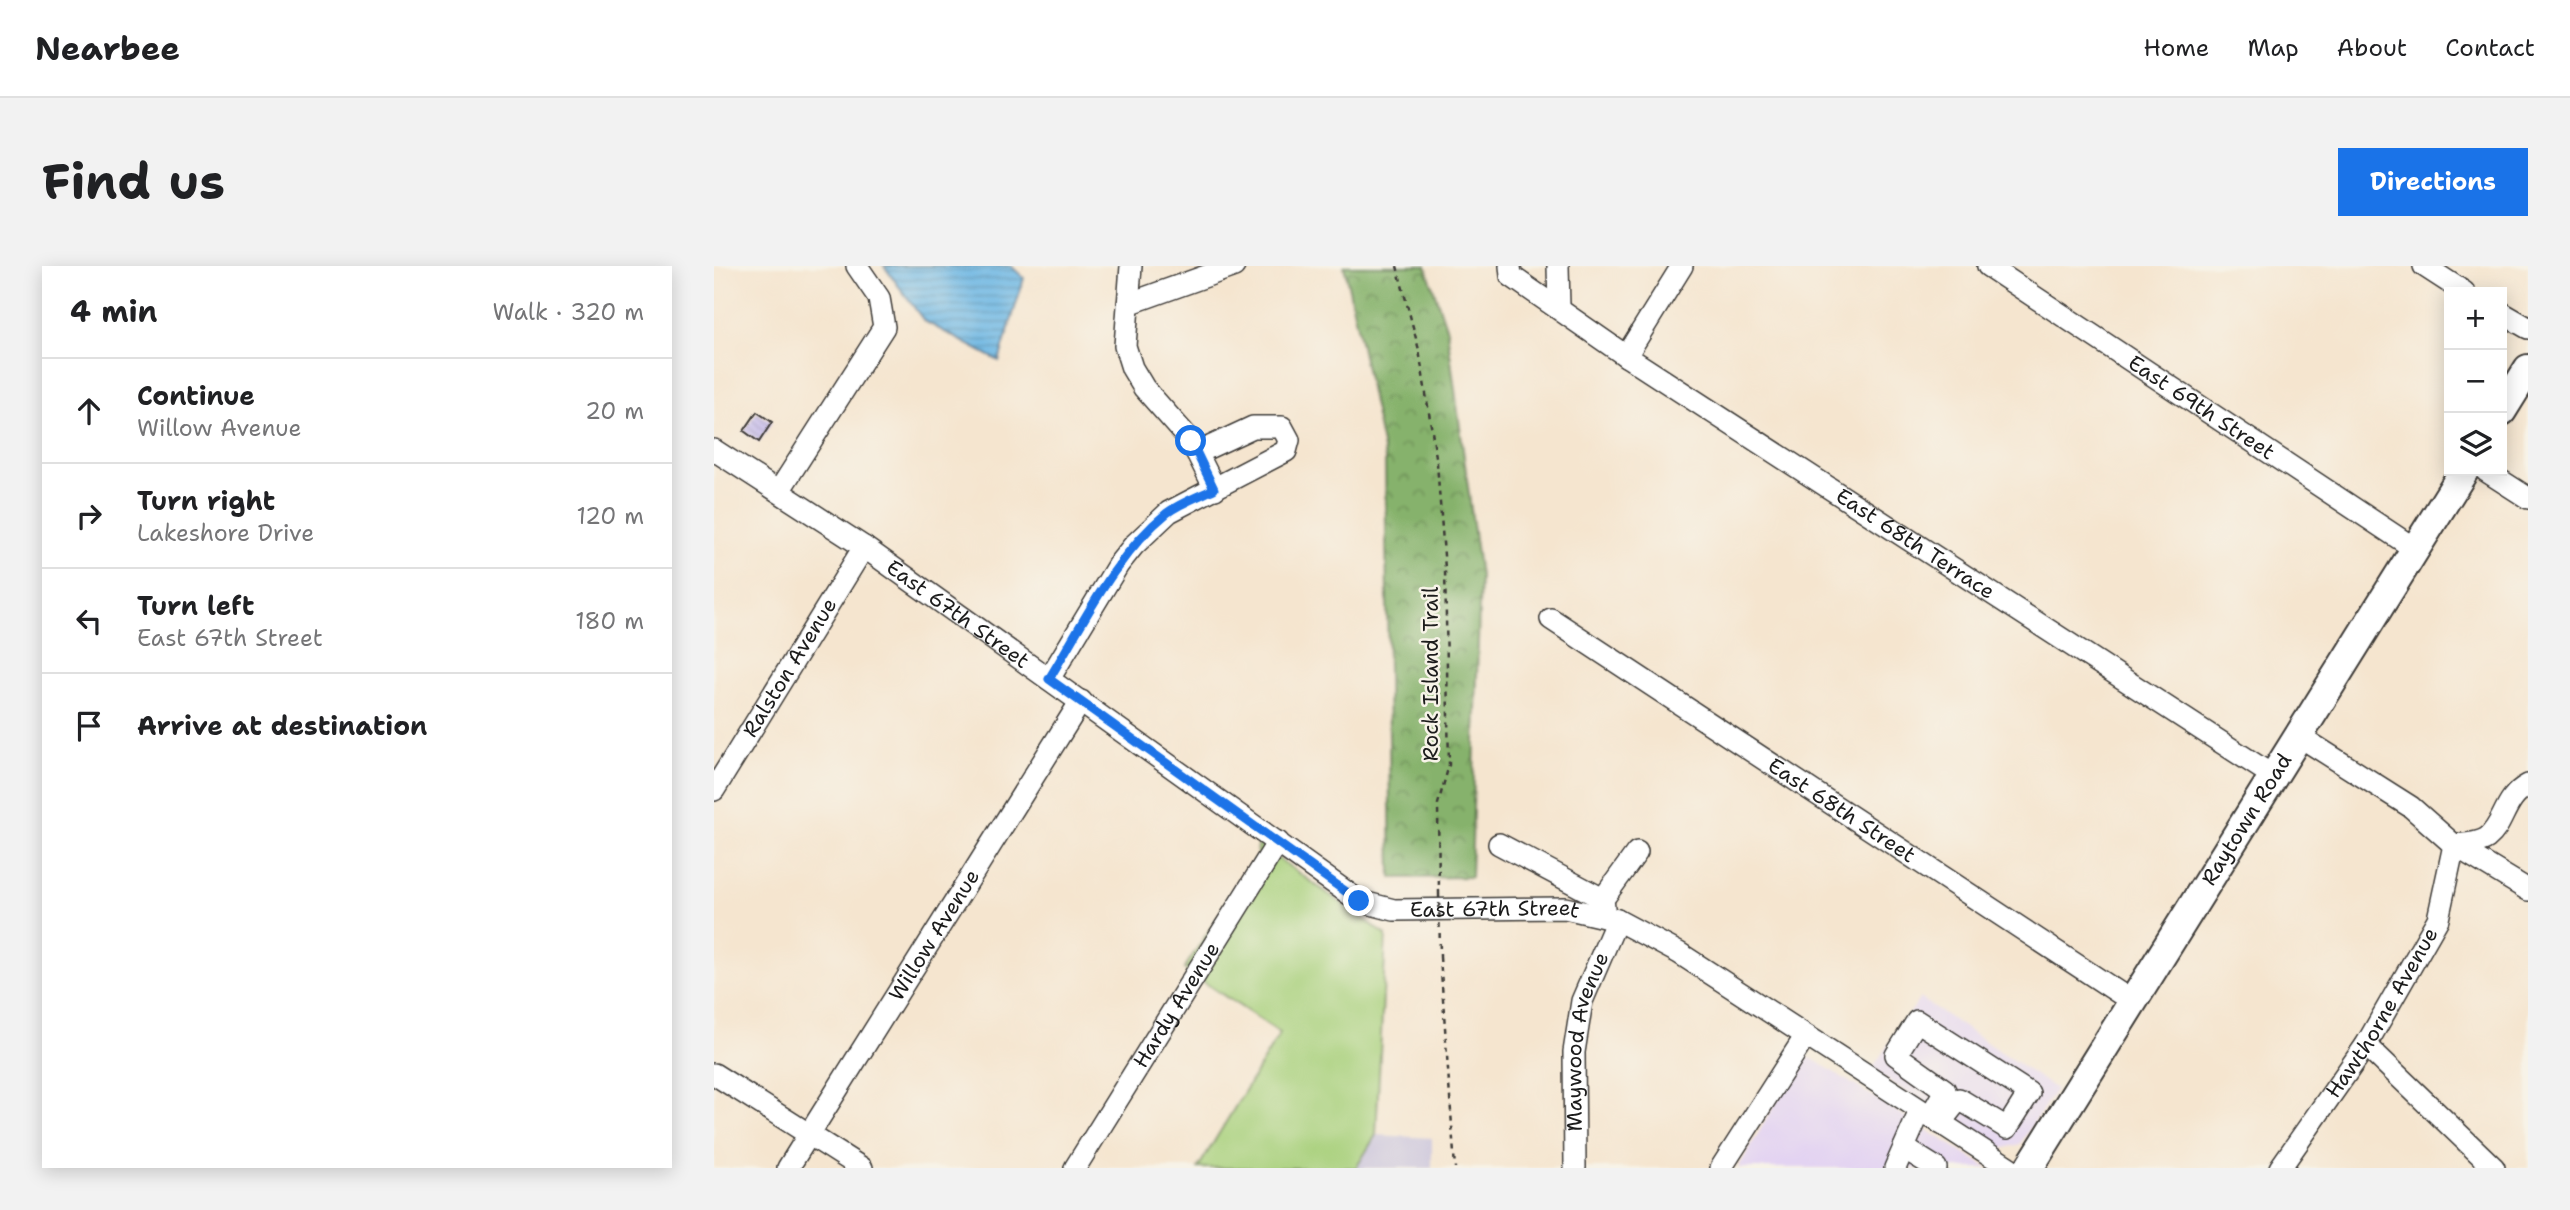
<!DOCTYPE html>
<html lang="en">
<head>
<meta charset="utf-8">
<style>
	body { margin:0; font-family:"Shantell Sans",sans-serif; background:#f2f2f2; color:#202124 }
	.controls { position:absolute; right:21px; top:21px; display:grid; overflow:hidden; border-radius:0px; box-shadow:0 4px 18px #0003 }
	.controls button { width:63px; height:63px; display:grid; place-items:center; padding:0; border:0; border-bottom:2px solid #e0e0e0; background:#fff; color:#202124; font:35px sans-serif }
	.stop { position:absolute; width:21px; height:21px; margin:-16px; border:5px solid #1a73e8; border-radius:50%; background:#fff }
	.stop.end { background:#1a73e8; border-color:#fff; box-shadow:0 2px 7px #0008 }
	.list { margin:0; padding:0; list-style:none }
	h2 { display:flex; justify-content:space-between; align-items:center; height:91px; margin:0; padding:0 28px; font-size:30px }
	h2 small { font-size:23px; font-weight:400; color:#757577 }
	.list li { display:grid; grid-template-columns:46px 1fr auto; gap:21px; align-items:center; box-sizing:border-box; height:105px; padding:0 28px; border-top:2px solid #e0e0e0 }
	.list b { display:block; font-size:26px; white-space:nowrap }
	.list p { margin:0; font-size:23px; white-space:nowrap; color:#757577 }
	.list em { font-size:23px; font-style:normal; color:#757577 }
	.icon { flex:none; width:38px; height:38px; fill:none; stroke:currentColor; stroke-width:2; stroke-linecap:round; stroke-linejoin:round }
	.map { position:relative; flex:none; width:1814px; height:902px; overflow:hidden; border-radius:0px }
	header { display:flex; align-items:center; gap:42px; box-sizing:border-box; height:98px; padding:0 35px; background:#fff; border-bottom:2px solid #e0e0e0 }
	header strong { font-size:33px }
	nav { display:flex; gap:38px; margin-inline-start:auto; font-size:24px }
	.intro { display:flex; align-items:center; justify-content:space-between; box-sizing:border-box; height:168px; padding:0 42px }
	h1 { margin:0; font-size:49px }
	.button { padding:18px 32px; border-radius:0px; background:#1a73e8; color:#fff; font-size:24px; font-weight:700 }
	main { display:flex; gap:42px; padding:0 42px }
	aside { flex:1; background:#fff; border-radius:0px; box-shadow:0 4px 18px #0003 }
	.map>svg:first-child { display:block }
	.built { fill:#e3d3f2 }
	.industrial { fill:#c6c0da }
	.green { fill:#a8d07c; stroke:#62764c; stroke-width:2 }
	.forest { fill:url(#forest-crowns); stroke:#516744; stroke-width:2 }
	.water { fill:url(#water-rules); stroke:#446980; stroke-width:2 }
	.building { fill:url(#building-back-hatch) }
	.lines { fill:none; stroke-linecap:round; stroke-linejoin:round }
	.minor-casing { stroke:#3d3a37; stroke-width:24 }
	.major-casing { stroke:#3d3a37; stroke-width:32 }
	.path { stroke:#3d3a37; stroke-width:2.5; stroke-dasharray:5 5; stroke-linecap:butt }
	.minor { stroke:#fff; stroke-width:21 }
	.major { stroke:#fff; stroke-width:28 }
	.path-bridge { stroke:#3d3a37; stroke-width:2.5; stroke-dasharray:5 5; stroke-linecap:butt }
	.route { stroke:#1a73e8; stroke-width:9 }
	.labels { text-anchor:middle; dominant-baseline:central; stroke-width:5; stroke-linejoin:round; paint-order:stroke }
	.street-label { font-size:21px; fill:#1c1c1c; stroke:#f7f3e8 }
</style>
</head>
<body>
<header>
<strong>Nearbee</strong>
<nav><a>Home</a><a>Map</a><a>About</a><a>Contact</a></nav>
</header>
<div class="intro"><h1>Find us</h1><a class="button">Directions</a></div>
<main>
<aside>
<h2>4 min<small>Walk · 320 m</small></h2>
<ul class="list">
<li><svg class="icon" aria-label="ahead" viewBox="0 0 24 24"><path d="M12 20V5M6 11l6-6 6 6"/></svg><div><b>Continue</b><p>Willow Avenue</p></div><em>20 m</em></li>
<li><svg class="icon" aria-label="right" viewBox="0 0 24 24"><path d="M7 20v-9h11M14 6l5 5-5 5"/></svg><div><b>Turn right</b><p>Lakeshore Drive</p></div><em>120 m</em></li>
<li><svg class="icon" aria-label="left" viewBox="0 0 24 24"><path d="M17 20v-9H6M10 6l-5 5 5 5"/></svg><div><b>Turn left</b><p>East 67th Street</p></div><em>180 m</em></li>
<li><svg class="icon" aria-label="arrive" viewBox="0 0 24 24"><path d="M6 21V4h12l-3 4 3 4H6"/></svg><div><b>Arrive at destination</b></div></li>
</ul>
</aside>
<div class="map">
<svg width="1814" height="902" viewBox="0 0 1814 902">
	<defs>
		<pattern id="forest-crowns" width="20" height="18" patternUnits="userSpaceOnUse" patternTransform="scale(1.75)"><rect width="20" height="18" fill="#86b26c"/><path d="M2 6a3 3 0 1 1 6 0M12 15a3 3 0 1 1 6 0" fill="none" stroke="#6d9058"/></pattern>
		<pattern id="water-rules" width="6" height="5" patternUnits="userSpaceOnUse" patternTransform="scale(1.75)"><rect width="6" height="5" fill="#6bb6e4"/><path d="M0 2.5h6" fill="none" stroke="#5793b8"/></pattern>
		<pattern id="building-back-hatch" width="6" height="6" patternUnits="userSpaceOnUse" patternTransform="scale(1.75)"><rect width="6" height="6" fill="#c6bceb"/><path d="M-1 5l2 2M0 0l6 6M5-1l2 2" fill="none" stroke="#aaa1c9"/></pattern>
	</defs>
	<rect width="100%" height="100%" fill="#f7f3e8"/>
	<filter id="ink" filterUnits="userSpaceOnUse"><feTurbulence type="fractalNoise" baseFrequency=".0143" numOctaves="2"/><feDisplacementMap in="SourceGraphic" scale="14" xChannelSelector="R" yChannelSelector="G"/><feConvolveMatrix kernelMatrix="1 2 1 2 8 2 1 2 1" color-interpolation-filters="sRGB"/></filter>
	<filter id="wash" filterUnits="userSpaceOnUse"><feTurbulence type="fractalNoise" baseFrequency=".00686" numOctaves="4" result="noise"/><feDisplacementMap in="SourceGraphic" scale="28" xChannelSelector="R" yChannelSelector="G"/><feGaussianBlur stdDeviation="1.57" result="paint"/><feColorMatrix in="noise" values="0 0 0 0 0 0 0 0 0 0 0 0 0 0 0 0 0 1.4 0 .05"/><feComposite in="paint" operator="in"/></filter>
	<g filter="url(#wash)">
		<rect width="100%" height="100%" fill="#f5e5cf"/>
		<!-- built -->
		<path class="built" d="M1206,732L1342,823L1306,878L1287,883L1280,880L1157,804Z
			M1092,792H1097L1274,902H1024L1087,794Z"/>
		<!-- industrial -->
		<path class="industrial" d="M662,869L718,872V902H643Z"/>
		<!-- green -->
		<path class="green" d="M544,578L672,669L662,869L642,902H484L566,767L470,703L543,590Z"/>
		<!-- forest -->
		<path class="forest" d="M630,0H712L733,64L766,310L757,611L677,612L671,193Z"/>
		<!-- water -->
		<path class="water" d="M170,0H297L310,12L285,95L210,55Z"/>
		<g id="blocks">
			<!-- building -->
			<path class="building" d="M43,146L58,156L45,176L30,165Z"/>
		</g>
	</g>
	<g filter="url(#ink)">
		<use href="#blocks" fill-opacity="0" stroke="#3d3a37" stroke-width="2"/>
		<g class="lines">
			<!-- minor casing -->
			<g class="minor-casing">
				<g id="minor">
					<path d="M417,0L411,80L418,102L430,122L477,175L501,223"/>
					<path id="s1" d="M796,0L797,10L912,90L1559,510"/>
					<path d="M844,0L845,41"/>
					<path id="s2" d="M1274,0L1701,283"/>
					<path d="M1710,0L1750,26"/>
					<path d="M414,38L520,0"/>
					<path d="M1788,47L1814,62"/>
					<path d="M912,90L968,0"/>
					<path id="s3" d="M0,184L150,281L645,635L680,644L851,642L903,654L965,687L1296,902"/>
					<path d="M1772,205L1814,232"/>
					<path d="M65,225L170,61L165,32L143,0"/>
					<path id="s4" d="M837,353L1419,736"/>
					<path d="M335,413L404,299L420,279L455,246L572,185L575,174L568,161H539L483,187"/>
					<path d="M1585,470L1697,541L1740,579C1750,578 1764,578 1773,572C1791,558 1789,532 1814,519"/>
					<path id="s5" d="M0,524L150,281"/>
					<path d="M785,578L889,633L891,651"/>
					<path d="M889,633L923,586"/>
					<path d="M1652,779L1780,902"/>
					<path d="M0,808L148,902"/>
					<path d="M1216,851L1231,824L1182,789L1203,755L1315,827L1293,862L1245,833L1226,857"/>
					<path d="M1190,882L1222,902"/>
					<path id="s6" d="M74,902L367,435"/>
					<path id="s7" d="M361,902L564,576"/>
					<path id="s8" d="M861,902L860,786L868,735L903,654"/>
					<path d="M1007,902L1091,771"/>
					<path d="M1181,902L1206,845"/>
					<path id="s9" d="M1566,902L1652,779L1724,653L1740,579L1814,624"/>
				</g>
			</g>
			<!-- major casing -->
			<g class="major-casing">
				<g id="major">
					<path d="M1788,145L1814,103"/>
					<path id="s10" d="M1315,902L1750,205"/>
				</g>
			</g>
			<!-- path -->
			<path class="path" d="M683,0L705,84L723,197L731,303L735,499L724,538L725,627
				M726,691L741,902"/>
			<!-- minor -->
			<use href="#minor" class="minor"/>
			<!-- major -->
			<use href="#major" class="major"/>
			<!-- path-bridge -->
			<path class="path-bridge" d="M725,627L726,691"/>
		</g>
	</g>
	<g class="lines" filter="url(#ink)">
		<!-- route -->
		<path class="route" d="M477,175L500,223C485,230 466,237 453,247C400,290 370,356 335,413L645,635"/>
	</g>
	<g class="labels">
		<!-- street labels -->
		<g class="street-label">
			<text stroke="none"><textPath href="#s2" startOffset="256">East 69th Street</textPath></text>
			<text stroke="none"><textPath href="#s1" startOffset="495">East 68th Terrace</textPath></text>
			<text stroke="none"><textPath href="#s3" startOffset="294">East 67th Street</textPath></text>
			<text stroke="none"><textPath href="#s5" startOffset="144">Ralston Avenue</textPath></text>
			<text transform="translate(717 408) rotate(-90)">Rock Island Trail</text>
			<text stroke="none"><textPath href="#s4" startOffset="348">East 68th Street</textPath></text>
			<text stroke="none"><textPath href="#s10" startOffset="411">Raytown Road</textPath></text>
			<text stroke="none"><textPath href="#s3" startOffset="924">East 67th Street</textPath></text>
			<text stroke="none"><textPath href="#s6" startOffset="275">Willow Avenue</textPath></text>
			<text stroke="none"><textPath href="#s7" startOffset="192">Hardy Avenue</textPath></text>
			<text stroke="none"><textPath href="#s9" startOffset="186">Hawthorne Avenue</textPath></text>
			<text stroke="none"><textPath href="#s8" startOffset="128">Maywood Avenue</textPath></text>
		</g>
	</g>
</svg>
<div class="controls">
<button>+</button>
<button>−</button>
<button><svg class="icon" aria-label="layers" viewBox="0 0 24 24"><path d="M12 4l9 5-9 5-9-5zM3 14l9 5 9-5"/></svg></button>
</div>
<div class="stop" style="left:477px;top:175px"></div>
<div class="stop end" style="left:645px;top:635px"></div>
</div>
</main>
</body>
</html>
